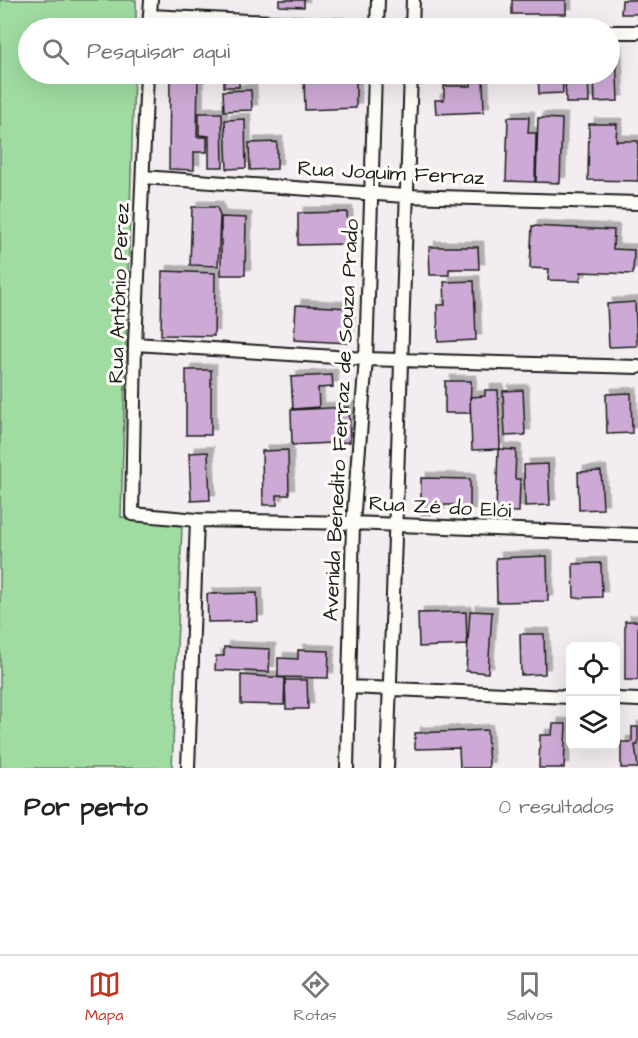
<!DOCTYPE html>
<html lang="pt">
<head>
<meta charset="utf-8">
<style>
	body { margin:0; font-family:"Architects Daughter",sans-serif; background:#f2f2f2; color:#222 }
	.controls { position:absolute; right:18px; bottom:18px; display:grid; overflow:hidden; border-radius:9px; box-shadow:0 6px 24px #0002 }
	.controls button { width:54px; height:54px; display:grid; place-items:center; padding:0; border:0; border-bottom:2px solid #e0e0e0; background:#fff; color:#222; font:30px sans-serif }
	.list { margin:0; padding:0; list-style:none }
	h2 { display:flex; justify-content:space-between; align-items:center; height:78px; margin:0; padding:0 24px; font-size:26px }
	h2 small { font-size:20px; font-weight:400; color:#767676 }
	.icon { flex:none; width:33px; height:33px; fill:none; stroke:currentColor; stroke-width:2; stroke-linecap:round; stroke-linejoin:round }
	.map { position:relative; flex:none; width:638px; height:768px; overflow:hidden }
	.search { position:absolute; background:#fff; box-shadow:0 6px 24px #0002; left:18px; right:18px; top:18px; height:66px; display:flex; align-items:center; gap:15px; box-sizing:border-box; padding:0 21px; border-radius:33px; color:#767676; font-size:22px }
	.sheet { height:186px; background:#fff }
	nav { display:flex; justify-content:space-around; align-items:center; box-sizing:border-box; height:84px; border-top:2px solid #e0e0e0; background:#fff; font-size:16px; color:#767676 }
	nav a { display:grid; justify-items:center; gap:3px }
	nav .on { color:#c8321e }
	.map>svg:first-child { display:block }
	.green { fill:#a0dba2; stroke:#5e7c5f; stroke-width:1.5 }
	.building { fill:#cdaad5; stroke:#1c1c1c; stroke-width:1.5; filter:url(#shadow) }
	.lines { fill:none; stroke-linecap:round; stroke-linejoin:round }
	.minor-casing { stroke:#1c1c1c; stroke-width:16 }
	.minor { stroke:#fdfcf7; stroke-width:12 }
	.labels { text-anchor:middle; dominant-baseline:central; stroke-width:6; stroke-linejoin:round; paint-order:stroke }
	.street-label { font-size:21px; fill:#1c1c1c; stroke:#fdfcf7 }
</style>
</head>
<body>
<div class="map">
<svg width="638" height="768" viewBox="0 0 638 768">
	<defs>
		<filter id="shadow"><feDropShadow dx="5.5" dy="-5.5" stdDeviation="0" flood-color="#0004"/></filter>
	</defs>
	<rect width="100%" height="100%" fill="#f3ecf0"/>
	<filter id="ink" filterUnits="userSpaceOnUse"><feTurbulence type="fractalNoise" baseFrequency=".0167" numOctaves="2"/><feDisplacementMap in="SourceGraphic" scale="12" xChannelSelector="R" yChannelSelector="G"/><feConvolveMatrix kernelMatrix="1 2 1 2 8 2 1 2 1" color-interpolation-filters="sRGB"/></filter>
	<g filter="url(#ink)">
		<!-- green -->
		<path class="green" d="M0,0H136V28H28V74H134L121,517L182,526L172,768H0Z"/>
		<!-- building -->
		<path class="building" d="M279,0H304V7L279,6Z
			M512,0H566V14H512Z
			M622,0H638V14H621Z
			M610,52H616L618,101L595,102L594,74H610Z
			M170,74H198L197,137H207V152H194V170L169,169Z
			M224,74H246V76H239V87H224Z
			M441,74H464V82H441Z
			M471,74H485V78H472Z
			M538,74H562L563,93L539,94Z
			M565,74H588L589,103H566Z
			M356,77V108L305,110L304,78Z
			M471,80H483L484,112L436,114L435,100H444V86H471Z
			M251,90L252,110L224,111L223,91Z
			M199,113H222L223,167H209V136L199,135Z
			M508,117H529L528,133H536L535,182L506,181Z
			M538,118L562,119L560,183L536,182Z
			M245,119L246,168L227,169L225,120Z
			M589,124H617L616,141H638V181L588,180Z
			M277,142V169L250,170L249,143Z
			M192,207H217L220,216L218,266L190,265Z
			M347,212L348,244L298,245V213Z
			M221,217L246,218L245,275H221Z
			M532,226L614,230L613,249L634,250L633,274L581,272L580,281L548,280L549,269L530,268Z
			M429,247H478L479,269H449V275H430Z
			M162,271L215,273L214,336L161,335Z
			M474,281L476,340L438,342L437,305H445L444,282Z
			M635,302L637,346L609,347L607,304Z
			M296,305L350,308L348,343L294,340Z
			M186,370H211V435H186Z
			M332,375L333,387L318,388L319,407L293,409L291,377Z
			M445,381H471L470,413H445Z
			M485,390H498L500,449L472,450L470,397L485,396Z
			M523,390L525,435L505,436L503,391Z
			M631,393L632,433L607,434L606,394Z
			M349,407L350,442L292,445L291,410Z
			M498,449L516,450L515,479H520L519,512L496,511Z
			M288,450L289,495H277V505H263L262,451Z
			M208,452L210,500L191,501L189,453Z
			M548,464L550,505L525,506L524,465Z
			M601,471L603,509L579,510L578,472Z
			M421,478L470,479V515L455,514V505H439V514H421Z
			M547,556L548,601L497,602L496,558Z
			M601,563L602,597L574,598L573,564Z
			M257,593L258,621L208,622L207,594Z
			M470,611L492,612L488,673L466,671Z
			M466,612L467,645L419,647L418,613Z
			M625,621H638V680H625Z
			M520,634H544L545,674L521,675Z
			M224,647L270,649L269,672L215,670L216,656H224Z
			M298,650L329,651L328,678L278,677V658L298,659Z
			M241,675L285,678L284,705L241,704Z
			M285,680H307L308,709H286Z
			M553,724H566L564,768H539L540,735H552Z
			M632,727H638V745H635L638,768H621V742H632Z
			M487,730L489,768H460L459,748L415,749V733Z"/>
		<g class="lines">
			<!-- minor casing -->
			<g class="minor-casing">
				<path id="minor" d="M150,16L389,28
					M149,28L151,0
					M377,28L378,0
					M412,28L413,0
					M610,32H638
					M147,74L135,344L132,514L197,520L353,523L638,535
					M143,177L405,196L638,203
					M135,344L366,359L638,367
					M349,687L570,697
					M616,699L638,700
					M188,768L197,520
					M347,768L353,523L366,359L375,74
					M387,768L411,74"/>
			</g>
			<!-- minor -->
			<use href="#minor" class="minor"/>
		</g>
	</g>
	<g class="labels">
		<!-- street labels -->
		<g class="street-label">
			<text transform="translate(391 173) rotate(3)">Rua Joquim Ferraz</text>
			<text transform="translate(119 293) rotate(-88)">Rua Antônio Perez</text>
			<text transform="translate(341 420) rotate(-87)">Avenida Benedito Ferraz de Souza Prado</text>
			<text transform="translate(440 507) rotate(3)">Rua Zé do Elói</text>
		</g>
	</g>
</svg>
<div class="controls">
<button><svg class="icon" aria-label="locate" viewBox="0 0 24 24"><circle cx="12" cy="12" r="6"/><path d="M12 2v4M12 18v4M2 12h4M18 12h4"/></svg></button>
<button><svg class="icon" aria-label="layers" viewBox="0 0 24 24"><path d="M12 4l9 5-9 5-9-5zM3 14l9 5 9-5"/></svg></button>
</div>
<div class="search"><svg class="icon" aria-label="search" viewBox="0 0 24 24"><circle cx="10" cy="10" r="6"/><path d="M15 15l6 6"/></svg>Pesquisar aqui</div>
</div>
<section class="sheet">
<h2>Por perto<small>0 resultados</small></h2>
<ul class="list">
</ul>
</section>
<nav>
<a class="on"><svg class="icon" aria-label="map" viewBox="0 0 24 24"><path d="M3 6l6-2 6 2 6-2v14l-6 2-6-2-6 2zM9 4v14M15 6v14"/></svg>Mapa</a>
<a><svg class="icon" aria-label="directions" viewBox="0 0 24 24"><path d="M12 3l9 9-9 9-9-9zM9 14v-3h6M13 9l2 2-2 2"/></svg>Rotas</a>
<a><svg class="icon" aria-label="saved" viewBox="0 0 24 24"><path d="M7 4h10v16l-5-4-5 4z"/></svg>Salvos</a>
</nav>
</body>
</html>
